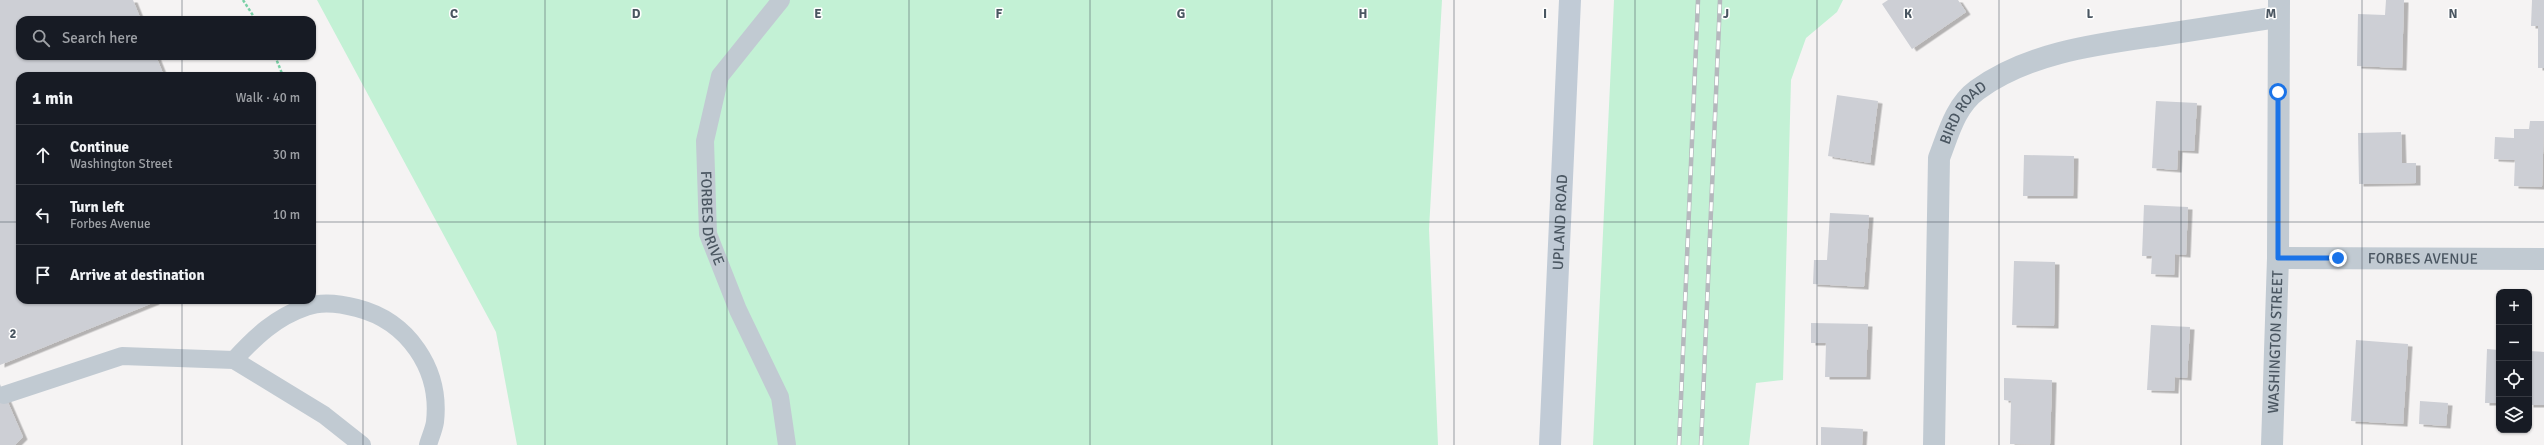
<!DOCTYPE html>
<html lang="en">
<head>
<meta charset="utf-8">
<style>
	body { margin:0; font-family:Signika,sans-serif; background:#20242c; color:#f1f3f6 }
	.controls { position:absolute; right:12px; bottom:12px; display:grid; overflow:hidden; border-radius:8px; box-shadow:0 1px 3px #0004 }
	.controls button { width:36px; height:36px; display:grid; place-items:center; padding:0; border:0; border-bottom:1px solid #363941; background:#171b24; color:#f1f3f6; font:20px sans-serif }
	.stop { position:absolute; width:12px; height:12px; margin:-9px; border:3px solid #1a73e8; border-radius:50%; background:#fff }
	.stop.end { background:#1a73e8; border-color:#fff; box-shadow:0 1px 4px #0008 }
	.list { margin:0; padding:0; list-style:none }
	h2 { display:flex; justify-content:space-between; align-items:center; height:52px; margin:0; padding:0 16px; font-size:17px }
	h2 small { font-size:13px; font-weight:400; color:#9ea1a6 }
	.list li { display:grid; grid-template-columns:26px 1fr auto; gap:12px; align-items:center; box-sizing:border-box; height:60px; padding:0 16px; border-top:1px solid #363941 }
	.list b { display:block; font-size:15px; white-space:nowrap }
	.list p { margin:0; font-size:13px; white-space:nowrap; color:#9ea1a6 }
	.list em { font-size:13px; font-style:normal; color:#9ea1a6 }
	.icon { flex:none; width:22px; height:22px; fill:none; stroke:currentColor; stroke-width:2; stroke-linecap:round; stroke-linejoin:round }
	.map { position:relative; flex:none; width:2544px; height:445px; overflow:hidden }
	.search { position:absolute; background:#171b24; box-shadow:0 1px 3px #0004; left:16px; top:16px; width:300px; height:44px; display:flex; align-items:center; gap:10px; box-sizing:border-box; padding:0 14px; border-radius:12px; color:#9ea1a6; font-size:15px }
	.panel { position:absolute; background:#171b24; box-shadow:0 1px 3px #0004; left:16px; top:72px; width:300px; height:232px; border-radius:12px }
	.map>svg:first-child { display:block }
	.green { fill:#c3f1d5 }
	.building { fill:#cdcfd5; filter:url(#shadow) }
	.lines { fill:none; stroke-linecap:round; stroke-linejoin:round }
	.path { stroke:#7ad0a6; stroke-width:2.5; stroke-dasharray:3 2; stroke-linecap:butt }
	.service { stroke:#c1cad2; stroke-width:18 }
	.minor { stroke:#c1cad2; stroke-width:22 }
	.tertiary { stroke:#c1cad2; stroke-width:22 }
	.secondary { stroke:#c1cbd6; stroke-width:22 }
	.rail-casing { stroke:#b5b8bd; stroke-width:4.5 }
	.rail { stroke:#fff; stroke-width:3; stroke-dasharray:9; stroke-linecap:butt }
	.route { stroke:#1a73e8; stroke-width:5 }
	.grid { fill:none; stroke:#4a5661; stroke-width:1; stroke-opacity:0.55 }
	.labels { text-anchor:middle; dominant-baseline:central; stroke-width:3; stroke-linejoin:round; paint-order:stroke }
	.street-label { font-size:15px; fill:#4a5661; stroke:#fff }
	.grid-label { font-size:13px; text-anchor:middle; font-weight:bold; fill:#4a5661; stroke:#fff; stroke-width:3; stroke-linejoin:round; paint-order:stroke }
</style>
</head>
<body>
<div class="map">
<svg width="2544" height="445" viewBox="0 0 2544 445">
	<defs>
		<filter id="shadow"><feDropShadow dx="4.5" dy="2.5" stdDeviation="0" flood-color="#0004"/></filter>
	</defs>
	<rect width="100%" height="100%" fill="#f5f3f3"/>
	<!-- green -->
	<path class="green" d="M317,0H1442L1429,229L1438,445H517L496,332Z
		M1614,0H1843L1837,12L1806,38L1791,80L1783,380L1756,383L1749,445H1593Z"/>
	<!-- building -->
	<path class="building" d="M0,0H133L141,20H20V56H156L164,76H20V300H155V302L0,365Z
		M1888,0H1958L1966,12L1912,49L1882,4Z
		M2386,0H2404L2402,68L2357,66L2358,14L2385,15Z
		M2532,0H2544V68H2538V26H2531Z
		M1837,95L1878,101L1870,163L1828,156Z
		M2156,101L2197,103L2194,151L2178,150L2177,170L2152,168Z
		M2530,121H2544L2542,187L2514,186L2515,160L2494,159L2495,137L2514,138V129H2529Z
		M2401,132L2402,163H2416V183L2359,184L2358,133Z
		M2024,155L2074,156L2073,196H2023Z
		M2144,205L2188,207L2186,255L2175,254L2174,275L2151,274L2152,256H2142Z
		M1830,213L1869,215L1864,287L1813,284L1814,260H1827Z
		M2014,261L2055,262L2054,326L2012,325Z
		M1811,323L1868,324L1866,377H1825L1826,343H1811Z
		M2151,325L2190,327L2187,378L2175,377L2174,391L2147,390Z
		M2356,340L2408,344L2403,424L2351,421Z
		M2487,349L2499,350V403H2485Z
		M2529,351L2544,352V405H2529Z
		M2004,378L2052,380L2050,445L2010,444L2011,401L2004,400Z
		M0,384L23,437L15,445H0Z
		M2420,401L2448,403L2446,426L2419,424Z
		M1821,427L1863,429L1862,445H1821Z"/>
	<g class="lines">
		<!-- path -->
		<path class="path" d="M243,0L256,20
			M275,56L283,76"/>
		<!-- service -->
		<g class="service">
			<path id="s1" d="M781,0L720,76L705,141L708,234L738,310L780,397L787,445"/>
			<path d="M234,360C255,337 276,317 306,307C321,301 342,304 357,308C408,321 441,369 435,422C434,429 430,438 428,445"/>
			<path d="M4,395L122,356L234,360L324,415L362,445"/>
		</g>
		<!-- minor -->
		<g class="minor">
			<path id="s2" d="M2278,258L2544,259"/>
			<path id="s3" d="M1934,445L1939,158C1948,135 1955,106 1977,90C2029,52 2099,44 2161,35C2200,29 2239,23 2278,17"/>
		</g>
		<!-- tertiary -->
		<path class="tertiary" id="s4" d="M2272,445L2278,258L2279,0"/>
		<!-- secondary -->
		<path class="secondary" id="s5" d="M1550,445L1570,0"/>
		<!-- rail casing -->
		<g class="rail-casing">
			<path id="rail" d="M1679,445L1698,0
				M1701,445L1720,0"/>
		</g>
		<!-- rail -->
		<use href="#rail" class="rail"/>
	</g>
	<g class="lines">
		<!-- route -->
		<path class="route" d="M2278,92V258H2338"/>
	</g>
	<!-- grid -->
	<path class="grid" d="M182,0V20M363,0V445M545,0V445M727,0V445M909,0V445M1090,0V445M1272,0V445M1454,0V445M1635,0V445M1817,0V445M1999,0V445M2181,0V445M2362,0V445M182,56V76M0,222H20M312,222H2544M182,300V445"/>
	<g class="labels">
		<!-- street labels -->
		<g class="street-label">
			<text stroke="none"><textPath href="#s3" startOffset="339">BIRD ROAD</textPath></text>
			<text stroke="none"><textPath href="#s1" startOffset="242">FORBES DRIVE</textPath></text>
			<text stroke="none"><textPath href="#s5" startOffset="223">UPLAND ROAD</textPath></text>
			<text stroke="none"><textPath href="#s2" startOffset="145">FORBES AVENUE</textPath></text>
			<text stroke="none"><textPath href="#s4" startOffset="103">WASHINGTON STREET</textPath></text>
		</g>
	</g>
	<g class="grid-label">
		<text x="454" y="18">C</text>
		<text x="636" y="18">D</text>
		<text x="818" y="18">E</text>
		<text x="999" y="18">F</text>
		<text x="1181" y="18">G</text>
		<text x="1363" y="18">H</text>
		<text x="1545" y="18">I</text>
		<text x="1726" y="18">J</text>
		<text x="1908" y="18">K</text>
		<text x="2090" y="18">L</text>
		<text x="2271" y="18">M</text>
		<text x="2453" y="18">N</text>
		<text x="13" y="338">2</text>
	</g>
</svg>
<div class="controls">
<button>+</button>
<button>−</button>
<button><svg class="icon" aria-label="locate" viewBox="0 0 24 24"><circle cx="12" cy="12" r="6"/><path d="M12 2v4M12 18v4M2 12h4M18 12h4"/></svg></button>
<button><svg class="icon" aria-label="layers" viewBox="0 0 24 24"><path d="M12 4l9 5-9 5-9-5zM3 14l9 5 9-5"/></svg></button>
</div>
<div class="stop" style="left:2278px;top:92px"></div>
<div class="stop end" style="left:2338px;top:258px"></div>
<div class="search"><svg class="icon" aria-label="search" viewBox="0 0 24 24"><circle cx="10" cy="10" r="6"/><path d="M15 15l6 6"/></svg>Search here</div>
<section class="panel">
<h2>1 min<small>Walk · 40 m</small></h2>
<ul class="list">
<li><svg class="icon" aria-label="ahead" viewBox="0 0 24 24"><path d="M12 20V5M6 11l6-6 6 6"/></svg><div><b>Continue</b><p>Washington Street</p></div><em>30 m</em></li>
<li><svg class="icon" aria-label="left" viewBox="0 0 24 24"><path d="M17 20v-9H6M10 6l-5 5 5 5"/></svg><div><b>Turn left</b><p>Forbes Avenue</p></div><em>10 m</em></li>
<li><svg class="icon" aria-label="arrive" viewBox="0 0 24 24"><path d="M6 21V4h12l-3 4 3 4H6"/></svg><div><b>Arrive at destination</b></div></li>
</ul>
</section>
</div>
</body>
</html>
